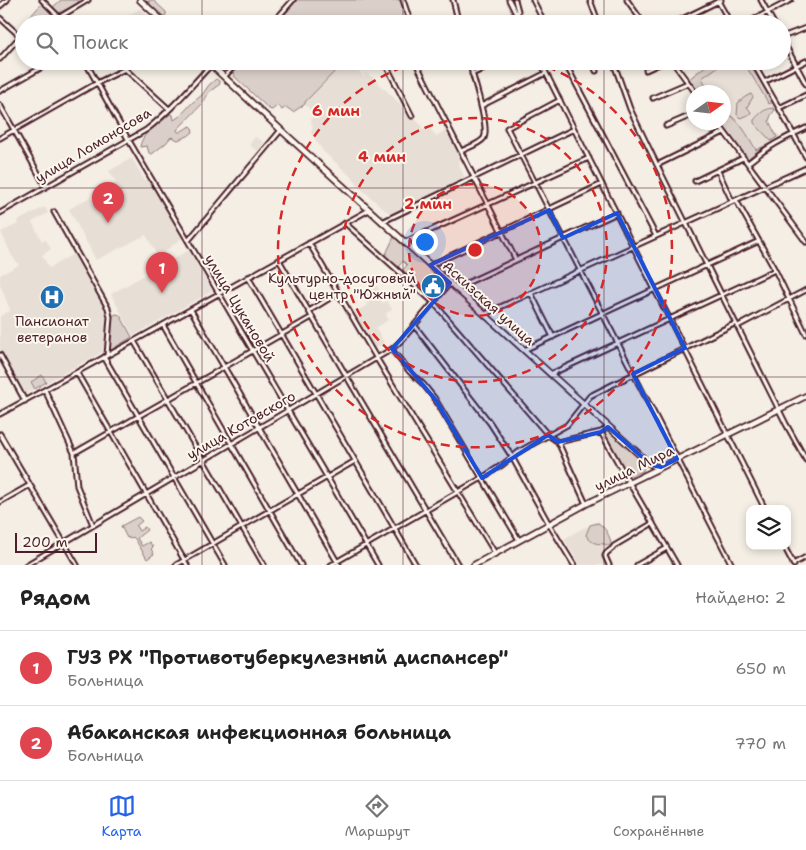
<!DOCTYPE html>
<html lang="ru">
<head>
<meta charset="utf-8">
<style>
	body { margin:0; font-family:"Shantell Sans",sans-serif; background:#f6f6f6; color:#222 }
	.controls { position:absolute; right:15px; bottom:15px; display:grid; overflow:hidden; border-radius:10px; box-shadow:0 2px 8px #0003 }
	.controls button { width:45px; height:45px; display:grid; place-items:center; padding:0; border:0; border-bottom:1px solid #e0e0e0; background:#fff; color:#222; font:25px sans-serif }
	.compass { position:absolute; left:686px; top:85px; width:45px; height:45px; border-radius:50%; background:#fff; box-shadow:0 2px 8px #0003; rotate:76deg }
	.scale { position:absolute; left:15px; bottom:12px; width:82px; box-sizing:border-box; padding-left:5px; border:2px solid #4a1f2b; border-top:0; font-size:14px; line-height:18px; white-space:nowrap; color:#4a1f2b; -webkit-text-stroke:4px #fbf7ec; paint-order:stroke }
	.you { position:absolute; left:424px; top:241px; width:18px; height:18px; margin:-12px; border:4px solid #fff; border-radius:50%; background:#1a73e8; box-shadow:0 0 0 8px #1a73e833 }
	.badge { display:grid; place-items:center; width:32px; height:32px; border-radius:50%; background:#2563eb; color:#fff; font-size:16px; font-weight:700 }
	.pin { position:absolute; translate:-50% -41px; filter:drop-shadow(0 1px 2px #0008) }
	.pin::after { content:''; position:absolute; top:26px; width:18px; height:15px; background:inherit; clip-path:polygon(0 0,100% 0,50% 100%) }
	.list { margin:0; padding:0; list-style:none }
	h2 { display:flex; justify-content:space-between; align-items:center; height:65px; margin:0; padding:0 20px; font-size:21px }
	h2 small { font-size:16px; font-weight:400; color:#767676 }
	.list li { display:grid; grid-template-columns:32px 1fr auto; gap:15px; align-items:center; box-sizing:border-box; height:75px; padding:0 20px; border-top:1px solid #e0e0e0 }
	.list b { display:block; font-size:19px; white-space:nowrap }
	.list p { margin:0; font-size:16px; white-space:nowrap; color:#767676 }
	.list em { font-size:16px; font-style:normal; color:#767676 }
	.icon { flex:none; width:28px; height:28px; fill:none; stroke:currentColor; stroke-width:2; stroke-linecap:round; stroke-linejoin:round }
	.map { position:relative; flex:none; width:806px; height:565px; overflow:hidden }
	.search { position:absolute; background:#fff; box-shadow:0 2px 8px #0003; left:15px; right:15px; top:15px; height:55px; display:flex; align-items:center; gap:12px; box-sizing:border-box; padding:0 18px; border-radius:28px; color:#767676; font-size:19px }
	.sheet { height:215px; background:#fff }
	nav { display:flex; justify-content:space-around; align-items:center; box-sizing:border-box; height:70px; border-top:1px solid #e0e0e0; background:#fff; font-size:14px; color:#767676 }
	nav a { display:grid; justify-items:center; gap:2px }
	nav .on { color:#2563eb }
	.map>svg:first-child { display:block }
	.built { fill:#e7dfd6 }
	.green { fill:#dbd0c9; stroke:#92787a }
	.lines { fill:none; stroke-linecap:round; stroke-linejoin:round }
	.minor-casing { stroke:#4a1f2b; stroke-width:7 }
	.major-casing { stroke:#4a1f2b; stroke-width:8 }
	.minor { stroke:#fbf7ec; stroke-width:3 }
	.major { stroke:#fbf7ec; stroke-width:4.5 }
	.marked { fill:#1d4ed8; fill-opacity:0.2; stroke:#1d4ed8; stroke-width:4; stroke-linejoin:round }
	.grid { fill:none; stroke:#4a1f2b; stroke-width:1; stroke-opacity:0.55 }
	.ring { fill:none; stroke:#d62828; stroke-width:2.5; stroke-dasharray:9 6 }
	.labels { text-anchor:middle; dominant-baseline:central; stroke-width:4; stroke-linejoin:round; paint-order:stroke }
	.street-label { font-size:14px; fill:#4a1f2b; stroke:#fbf7ec }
	.poi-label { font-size:14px; fill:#4a1f2b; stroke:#fbf7ec; text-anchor:end }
	.centre { fill:#d62828; stroke:#fbf7ec; stroke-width:2.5 }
	.ring-label { font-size:15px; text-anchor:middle; font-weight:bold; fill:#d62828; stroke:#fbf7ec; stroke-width:4; stroke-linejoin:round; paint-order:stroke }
</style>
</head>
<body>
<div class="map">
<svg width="806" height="565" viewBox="0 0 806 565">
	<rect width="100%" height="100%" fill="#f4eee4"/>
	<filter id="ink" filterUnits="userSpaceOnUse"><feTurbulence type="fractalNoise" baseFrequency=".02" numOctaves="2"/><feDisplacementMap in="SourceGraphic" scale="10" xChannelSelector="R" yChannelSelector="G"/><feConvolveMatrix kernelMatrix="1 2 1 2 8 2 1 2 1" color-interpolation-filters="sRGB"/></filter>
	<g filter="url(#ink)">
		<!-- built -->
		<path class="built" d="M140,9L150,18L148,20L152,24H110Z
			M345,61H349L365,78L364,74L365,73L374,78L384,90L385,89L422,126L421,127L423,130L428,126L436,136L446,130L462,160L458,162L465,179L392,214L386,211L356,184L357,182L323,151L311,133L313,125L311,123L312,116L314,114L305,104V102Z
			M711,61H748L777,109L765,118L777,134H778L782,139L753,157L724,118V92H704L692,75Z
			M255,137L264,142L258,151L249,145Z
			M132,158L145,181L149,179L182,238L158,257L146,235L96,260L69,209L90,197L97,210L115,200L108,187L116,182L109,171Z
			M45,207L48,213L32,222L42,241L46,240L51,249L42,255L49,268L75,253L108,316L103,352L25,394L0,349V316L10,311V310L0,284V275L19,265L12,256L1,232L18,224L17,221Z
			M189,250L212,291L133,336L111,294Z
			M377,286L379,290L377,292L383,303L387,301L392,309L386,314L388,320L376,328L384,343L374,349L354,312L368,305L364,295Z
			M598,521L612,544L611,547L602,553L608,565H580L564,539L581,529L589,526Z"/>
		<!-- green -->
		<path class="green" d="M61,0H79L78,3L59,13L53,7Z
			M149,0H153L166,12V15L163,17L149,3Z
			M297,0H404L409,23L277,24Z
			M44,2L54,15L53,17L42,24H24C31,16 36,9 44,2Z
			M243,61H345L305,102V104L293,112L286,107L282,110L278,105L272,110L269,109L234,76L235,70Z
			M712,61H726L702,78L706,86L698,91L689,79Z
			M743,61H748L773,102L769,104Z
			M216,79L219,81L220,84L209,92L203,103L177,130L178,132H180L190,126L192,128L193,132L188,136L178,140L171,137L166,143L152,154L149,153L147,146L140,147C142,131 160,125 170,114L173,115L174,120L180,116L192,103L202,95L209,85Z
			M751,94L753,97L747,107L751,112L750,114L740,118L737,115L738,103L745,97Z
			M773,108L775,110L771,115L769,121L777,137L771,141L754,123V120C760,113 764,109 773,108Z
			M724,112C739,118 748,136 756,150L769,144H771V146L748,161L720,123L724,122Z
			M394,237L434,274L427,281L425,280L421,286L411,277V275L409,276L403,270L407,265L403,261L398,267L385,256Z
			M116,314L120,315L132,337L109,351L110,318L112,316Z
			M42,375L46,382L35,389L31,382Z
			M608,430L644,463V467L643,471L628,477L604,432Z
			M138,517L142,521L136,526L139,531L145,527L147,530L137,538L142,546L149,542L153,547L151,549L154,554L147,559L135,539L133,537L129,539L128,537L127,538L121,526Z
			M598,523C605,527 611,537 611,545L610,546C601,541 594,548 586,535L590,525Z"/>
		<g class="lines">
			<!-- minor casing -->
			<g class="minor-casing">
				<path id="minor" d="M42,0L59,17L63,24
					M403,0L411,24
					M453,0L459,24
					M509,0L521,24
					M515,0L518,11V16
					M533,0L545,24
					M590,0L599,24
					M627,0L644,24
					M761,0L774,24
					M718,1L731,24
					M0,6L7,0
					M0,18L22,38
					M48,24L88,0
					M272,24L293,0
					M672,24L721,0
					M745,24L791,0
					M782,37L806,28
					M782,39L806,84
					M0,59L16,41L24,37
					M85,61L128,139L327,477L378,565
					M384,61L412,116
					M415,61L516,260
					M540,61L765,509
					M564,61L656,236
					M592,61L596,71
					M613,61L630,109L657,165L786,424L806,460
					M672,61L695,92
					M752,61L779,108L806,157
					M542,65L551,61
					M646,70L666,61
					M472,74L500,61
					M224,77L239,61
					M764,82L806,61
					M0,91L53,61
					M653,98L688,83
					M560,100L507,128L732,565
					M0,105L46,187
					M481,106L546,73
					M779,108L806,95
					M717,122L806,242
					M666,126L694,114
					M0,138L97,83L125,69L169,109
					M461,151C467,148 480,144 484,138C490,127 472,75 469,61
					M748,163C765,148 785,138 806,128
					M657,165L724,132
					M718,171L732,201
					M695,181L743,158
					M736,200L775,270L806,334
					M54,212L108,308L110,317L107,355
					M0,213L146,130C170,112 190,87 211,65
					M382,222L574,129
					M345,223L434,303L548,435L558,442L601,432L608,427
					M188,241L281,130
					M405,242L589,158
					M309,243L377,359L495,553
					M279,260L347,377L458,565
					M431,265L602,184
					M248,277L416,565
					M456,288L617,213
					M531,293L553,337
					M191,310L339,565
					M309,311L338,293
					M485,314L806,168
					M163,325L301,565
					M414,325L490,423L512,457L549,524L574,565
					M738,326L806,290
					M134,341L264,565
					M392,350L410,372L423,384L435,399L519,540
					M524,350L759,241
					M0,355L25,401
					M104,357L225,565
					M77,373L187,565
					M551,374L775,270
					M45,390L74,453L77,486L93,525
					M0,414L134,341L369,210
					M601,432L627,479L677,565
					M0,434L77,565
					M558,442L586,504
					M74,453L312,317
					M0,502L30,485
					M784,546L794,565
					M793,564L806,557
					M26,565L392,349L402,340L450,283
					M176,565L355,461
					M331,565L482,478L502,465L520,451L567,425L590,396L736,323
					M609,565L605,556C606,551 613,550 614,546L653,523
					M637,565L667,548"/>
			</g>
			<!-- major casing -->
			<g class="major-casing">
				<path id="major" d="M140,0L166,24
					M207,61L281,130L640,455C646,462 652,467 661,467
					M474,565L586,504L806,396"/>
			</g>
			<!-- minor -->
			<use href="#minor" class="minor"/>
			<!-- major -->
			<use href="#major" class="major"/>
		</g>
	</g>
	<!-- marked area -->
	<path class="marked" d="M549,210L563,238L617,213L685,348L633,374L677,459L661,467L651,465L608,427L601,432L558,442L548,435L482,478L435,399L392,349L450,283L430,265Z"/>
	<!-- grid -->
	<path class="grid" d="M202,0V24M403,0V24M604,0V24M202,61V565M403,61V565M604,61V565M0,188H806M0,377H806"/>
	<!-- distance rings -->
	<circle cx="475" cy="250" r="66" fill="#d62828" fill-opacity=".12"/>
	<g class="ring">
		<circle cx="475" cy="250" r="66"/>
		<circle cx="475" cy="250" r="132"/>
		<path d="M533 62A197 197 0 1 1 417 62"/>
	</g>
	<!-- icons -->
	<defs>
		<g id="civic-disc" transform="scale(1.25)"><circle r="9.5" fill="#1f6fb2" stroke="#fbf7ec"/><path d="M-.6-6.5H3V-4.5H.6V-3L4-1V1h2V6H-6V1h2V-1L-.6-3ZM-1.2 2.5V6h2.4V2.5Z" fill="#fff"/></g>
		<g id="hospital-disc" transform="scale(1.25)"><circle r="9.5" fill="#1f6fb2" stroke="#fbf7ec"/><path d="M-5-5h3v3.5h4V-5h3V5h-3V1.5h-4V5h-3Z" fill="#fff"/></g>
	</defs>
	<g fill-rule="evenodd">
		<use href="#civic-disc" x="433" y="286"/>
		<use href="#hospital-disc" x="52" y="297"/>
	</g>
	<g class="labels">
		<!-- street labels -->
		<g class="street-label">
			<text transform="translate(93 145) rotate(-31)">улица Ломоносова</text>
			<text transform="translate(489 303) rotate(42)">Аскизская улица</text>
			<text transform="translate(240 308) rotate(59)">улица Цукановой</text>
			<text transform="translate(241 425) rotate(-30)">улица Котовского</text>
			<text transform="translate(634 468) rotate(-26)">улица Мира</text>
		</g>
		<!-- poi labels -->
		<g class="poi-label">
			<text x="416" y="278">Культурно-досуговый<tspan x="416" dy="16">центр "Южный"</tspan></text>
			<text x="52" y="321" text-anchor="middle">Пансионат<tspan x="52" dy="16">ветеранов</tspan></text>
		</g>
	</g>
	<circle cx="475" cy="250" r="8" class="centre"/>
	<g class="ring-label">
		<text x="336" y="116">6 мин</text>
		<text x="382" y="162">4 мин</text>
		<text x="428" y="209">2 мин</text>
	</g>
</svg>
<div class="controls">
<button><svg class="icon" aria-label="layers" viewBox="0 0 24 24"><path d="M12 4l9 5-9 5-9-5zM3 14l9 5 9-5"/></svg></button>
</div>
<svg class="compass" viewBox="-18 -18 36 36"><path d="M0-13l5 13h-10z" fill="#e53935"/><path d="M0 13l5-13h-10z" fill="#767676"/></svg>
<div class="scale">200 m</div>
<div class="you"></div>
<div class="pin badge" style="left:162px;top:293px;background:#e0444e">1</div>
<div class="pin badge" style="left:108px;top:223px;background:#e0444e">2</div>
<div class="search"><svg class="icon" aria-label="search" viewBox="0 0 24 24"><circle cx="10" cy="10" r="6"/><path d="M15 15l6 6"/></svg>Поиск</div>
</div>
<section class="sheet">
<h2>Рядом<small>Найдено: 2</small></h2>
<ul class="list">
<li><span class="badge" style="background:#e0444e">1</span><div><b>ГУЗ РХ &quot;Противотуберкулезный диспансер&quot;</b><p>Больница</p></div><em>650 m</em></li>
<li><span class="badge" style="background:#e0444e">2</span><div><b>Абаканская инфекционная больница</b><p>Больница</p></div><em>770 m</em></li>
</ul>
</section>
<nav>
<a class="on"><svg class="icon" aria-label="map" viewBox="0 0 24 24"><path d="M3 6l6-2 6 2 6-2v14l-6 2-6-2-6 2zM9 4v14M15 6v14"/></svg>Карта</a>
<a><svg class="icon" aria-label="directions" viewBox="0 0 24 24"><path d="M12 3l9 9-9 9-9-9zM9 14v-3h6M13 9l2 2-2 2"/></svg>Маршрут</a>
<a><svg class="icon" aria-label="saved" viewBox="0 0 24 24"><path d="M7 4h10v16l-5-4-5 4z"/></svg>Сохранённые</a>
</nav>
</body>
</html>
